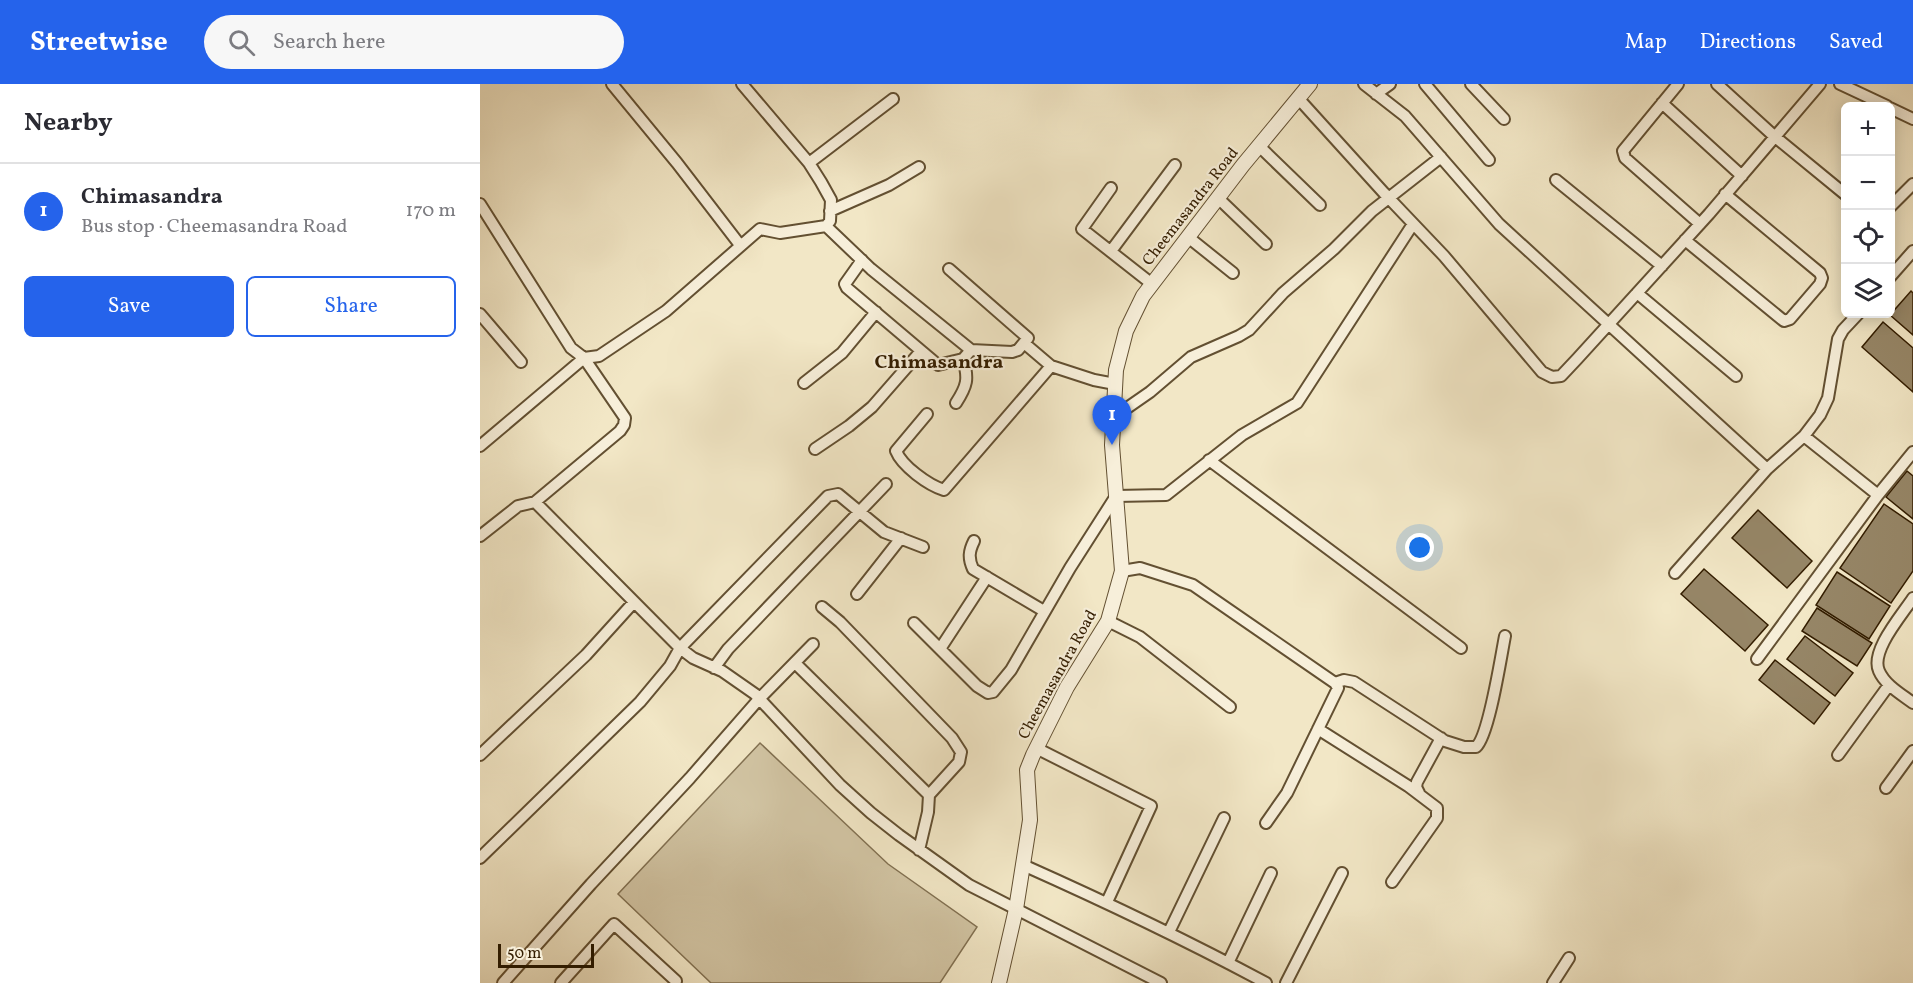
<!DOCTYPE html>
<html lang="en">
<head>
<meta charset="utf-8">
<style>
	body { margin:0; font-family:Vollkorn,serif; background:#f7f7f7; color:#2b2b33 }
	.controls { position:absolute; right:18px; top:18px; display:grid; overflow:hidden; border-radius:9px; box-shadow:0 3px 15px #0003 }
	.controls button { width:54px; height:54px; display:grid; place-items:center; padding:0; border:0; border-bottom:2px solid #e1e1e2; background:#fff; color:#2b2b33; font:30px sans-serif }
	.scale { position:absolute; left:18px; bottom:15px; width:96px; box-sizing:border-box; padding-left:6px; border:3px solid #331d00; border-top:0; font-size:16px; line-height:21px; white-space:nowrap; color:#331d00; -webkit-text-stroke:4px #f7efda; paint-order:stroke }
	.you { position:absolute; left:940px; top:464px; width:21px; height:21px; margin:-15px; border:4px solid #fff; border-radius:50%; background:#1a73e8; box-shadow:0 0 0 9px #1a73e833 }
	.badge { display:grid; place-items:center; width:39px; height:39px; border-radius:50%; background:#2563eb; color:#fff; font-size:20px; font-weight:700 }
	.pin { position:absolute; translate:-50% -50px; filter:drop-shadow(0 2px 3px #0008) }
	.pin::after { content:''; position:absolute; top:32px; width:21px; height:18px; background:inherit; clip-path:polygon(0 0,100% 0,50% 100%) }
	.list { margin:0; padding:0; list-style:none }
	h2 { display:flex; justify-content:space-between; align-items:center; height:78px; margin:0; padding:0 24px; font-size:26px }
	h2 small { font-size:20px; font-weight:400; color:#7c7c81 }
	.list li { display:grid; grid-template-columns:39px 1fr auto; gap:18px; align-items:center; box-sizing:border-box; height:96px; padding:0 24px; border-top:2px solid #e1e1e2 }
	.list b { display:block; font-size:22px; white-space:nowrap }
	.list p { margin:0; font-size:20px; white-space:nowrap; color:#7c7c81 }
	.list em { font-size:20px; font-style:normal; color:#7c7c81 }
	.actions { display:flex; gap:12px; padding:18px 24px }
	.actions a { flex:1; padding:14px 0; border:2px solid #2563eb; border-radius:9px; text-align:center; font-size:21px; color:#2563eb }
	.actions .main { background:#2563eb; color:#fff }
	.icon { flex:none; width:33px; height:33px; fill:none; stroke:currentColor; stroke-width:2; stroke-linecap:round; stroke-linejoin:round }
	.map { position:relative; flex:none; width:1433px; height:899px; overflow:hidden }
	header { display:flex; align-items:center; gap:36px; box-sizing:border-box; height:84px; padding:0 30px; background:#2563eb; color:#fff }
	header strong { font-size:28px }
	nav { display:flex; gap:33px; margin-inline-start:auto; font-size:21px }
	.search { width:420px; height:54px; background:#f7f7f7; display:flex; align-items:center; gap:15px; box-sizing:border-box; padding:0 21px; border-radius:33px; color:#7c7c81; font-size:22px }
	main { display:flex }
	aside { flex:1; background:#fff }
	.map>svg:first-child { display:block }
	.green { fill:#d2c5a4; stroke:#827152; stroke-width:1.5 }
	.building { fill:#968667; stroke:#331d00; stroke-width:1.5 }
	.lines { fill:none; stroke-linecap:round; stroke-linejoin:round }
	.minor-casing { stroke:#635032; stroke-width:14 }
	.tertiary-casing { stroke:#635032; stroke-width:16 }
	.minor { stroke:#f7efda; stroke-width:10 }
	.tertiary { stroke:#f7efda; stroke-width:14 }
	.labels { text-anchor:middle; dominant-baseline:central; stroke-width:4.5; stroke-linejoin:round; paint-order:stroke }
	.street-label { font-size:16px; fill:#331d00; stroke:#f7efda }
	.quarter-label { font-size:20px; font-weight:bold; fill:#331d00; stroke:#f7efda }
</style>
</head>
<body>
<header>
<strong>Streetwise</strong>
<div class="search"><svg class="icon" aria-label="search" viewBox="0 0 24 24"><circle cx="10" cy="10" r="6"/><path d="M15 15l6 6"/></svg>Search here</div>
<nav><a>Map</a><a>Directions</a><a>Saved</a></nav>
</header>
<main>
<aside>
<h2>Nearby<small></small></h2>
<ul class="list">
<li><span class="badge">1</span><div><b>Chimasandra</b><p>Bus stop · Cheemasandra Road</p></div><em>170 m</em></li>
</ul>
<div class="actions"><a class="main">Save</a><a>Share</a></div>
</aside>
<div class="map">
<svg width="1433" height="899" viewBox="0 0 1433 899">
	<rect width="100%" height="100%" fill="#f2e7c6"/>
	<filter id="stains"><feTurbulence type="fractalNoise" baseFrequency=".00333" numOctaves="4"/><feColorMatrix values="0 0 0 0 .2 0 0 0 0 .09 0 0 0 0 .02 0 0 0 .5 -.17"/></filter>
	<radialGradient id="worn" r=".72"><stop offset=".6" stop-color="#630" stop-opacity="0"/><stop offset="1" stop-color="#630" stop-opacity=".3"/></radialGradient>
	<!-- green -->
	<path class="green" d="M280,659L408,780L497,843L460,899H231L138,810Z"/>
	<!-- building -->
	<path class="building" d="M1431,207L1433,209V251L1410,231Z
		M1403,238L1433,264V308L1382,263Z
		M1427,387L1433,392V435L1406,413Z
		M1404,420L1433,440V487L1411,519L1360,484Z
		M1278,426L1332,477L1307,504L1252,454Z
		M1224,485L1288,541L1265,567L1201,510Z
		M1357,488L1410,522L1389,555L1336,521Z
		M1337,524L1392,559L1377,582L1322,547Z
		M1325,552L1373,589L1355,612L1307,575Z
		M1295,576L1350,619L1334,640L1279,596Z"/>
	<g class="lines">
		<!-- minor casing -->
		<g class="minor-casing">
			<path id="minor" d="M132,0L197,79L260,161
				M262,0L329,79L341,98L351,116L350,137L346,142
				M884,0L925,32L1019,140L1287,385
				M945,0L1009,76
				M991,0L1024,35
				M1198,0L1143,67L1145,74L1220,140
				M1237,0L1294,52L1366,111
				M1360,0L1407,22
				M896,10L910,0
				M818,14L904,109L964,172L1062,288L1072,293L1081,292L1097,275L1229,130L1340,0
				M1182,19L1262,92
				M1410,24L1433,35
				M779,62L840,121
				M329,79L413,15
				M1076,96L1182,182
				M631,104L602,145L672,200
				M738,114L786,160
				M0,120L91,264L104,274L119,272L186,227L280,145L300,149L346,142
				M1410,123L1433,100
				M350,127L409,101L439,83
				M346,142L391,185L491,266L532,268L538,266L548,254L469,185
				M708,153L753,189
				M1205,156L1304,237L1310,235L1340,200L1342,194L1340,189L1245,110
				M631,167L695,81
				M382,176L365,200L367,204L458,281L483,275L491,266
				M1410,193L1433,167
				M1157,209L1256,292
				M0,230L41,278
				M544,259L571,282L614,296L635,300
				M324,299L362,269L396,228
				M476,319C487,302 489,295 483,275
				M447,330L416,367C422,382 448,401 464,406L571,282
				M634,333L670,308L711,273L759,252L769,246L803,209L854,165L892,127L961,73
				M1324,352L1398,411
				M0,362L104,274L145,334L144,341L140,347L55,418
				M335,365L369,342L392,323L441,267
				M729,376L981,564
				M0,452L38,422L55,418L200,564L213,574L242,587L275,610L360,701L391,729L419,751L489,801L681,899
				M494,457C489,467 488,474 493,485L564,527
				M642,487L660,484L713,501L855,599L858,604L807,709L786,739
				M1195,489L1287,385L1324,352L1340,331L1348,314L1358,255L1363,246L1378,230
				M377,510L421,454
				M1433,514C1422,531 1390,567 1399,587C1405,601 1421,610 1433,619
				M342,523L360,538L472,654L481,668L479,678L449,711L448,728L439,766
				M628,537L660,553L750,623
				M434,539L497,602L508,609L513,608L531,586L590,484L636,412L686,411L762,351L817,319L933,140
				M460,565L507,493
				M1277,575L1398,411L1433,368
				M315,579L449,711
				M234,584L248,565L406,400
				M855,599L864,596L874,598L965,657L984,663H996C1009,652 1021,572 1025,552
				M838,645L928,702L957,724V734L912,798
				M556,664L671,722L627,818
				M0,671L106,571L154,518
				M1358,671L1409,601
				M1406,704L1433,667
				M939,709L936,703L937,698L961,654
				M0,774L160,618L190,582L200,564L348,412L358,410L404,448L443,463
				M543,781C626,818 706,856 786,899
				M689,848L744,734
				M748,879L791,789
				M23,899L111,800L210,694L279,615L333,560
				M81,899L134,840L196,897
				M806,899L862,789
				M1073,899L1089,874"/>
		</g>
		<!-- tertiary casing -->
		<g class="tertiary-casing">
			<path id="tertiary" d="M519,899L536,825L550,736L547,686L553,671L587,603L628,537L642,487L632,361L636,286L646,247L663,212L763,81L830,0"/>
		</g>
		<!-- minor -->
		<use href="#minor" class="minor"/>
		<!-- tertiary -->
		<use href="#tertiary" class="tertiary"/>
	</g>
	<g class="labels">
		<!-- street labels -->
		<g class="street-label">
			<text transform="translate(711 123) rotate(-52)">Cheemasandra Road</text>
			<text transform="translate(578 591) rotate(-61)">Cheemasandra Road</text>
		</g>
		<!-- quarter labels -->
		<g class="quarter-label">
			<text x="459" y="279">Chimasandra</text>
		</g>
	</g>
	<rect width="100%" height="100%" filter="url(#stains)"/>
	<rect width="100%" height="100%" fill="url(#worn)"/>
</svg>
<div class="controls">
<button>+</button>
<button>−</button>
<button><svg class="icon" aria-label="locate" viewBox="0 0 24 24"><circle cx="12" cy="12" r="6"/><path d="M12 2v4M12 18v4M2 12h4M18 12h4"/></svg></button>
<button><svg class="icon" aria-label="layers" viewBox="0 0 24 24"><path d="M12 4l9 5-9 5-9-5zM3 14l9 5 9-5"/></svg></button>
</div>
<div class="scale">50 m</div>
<div class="you"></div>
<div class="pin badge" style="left:632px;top:361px">1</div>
</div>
</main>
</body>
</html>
